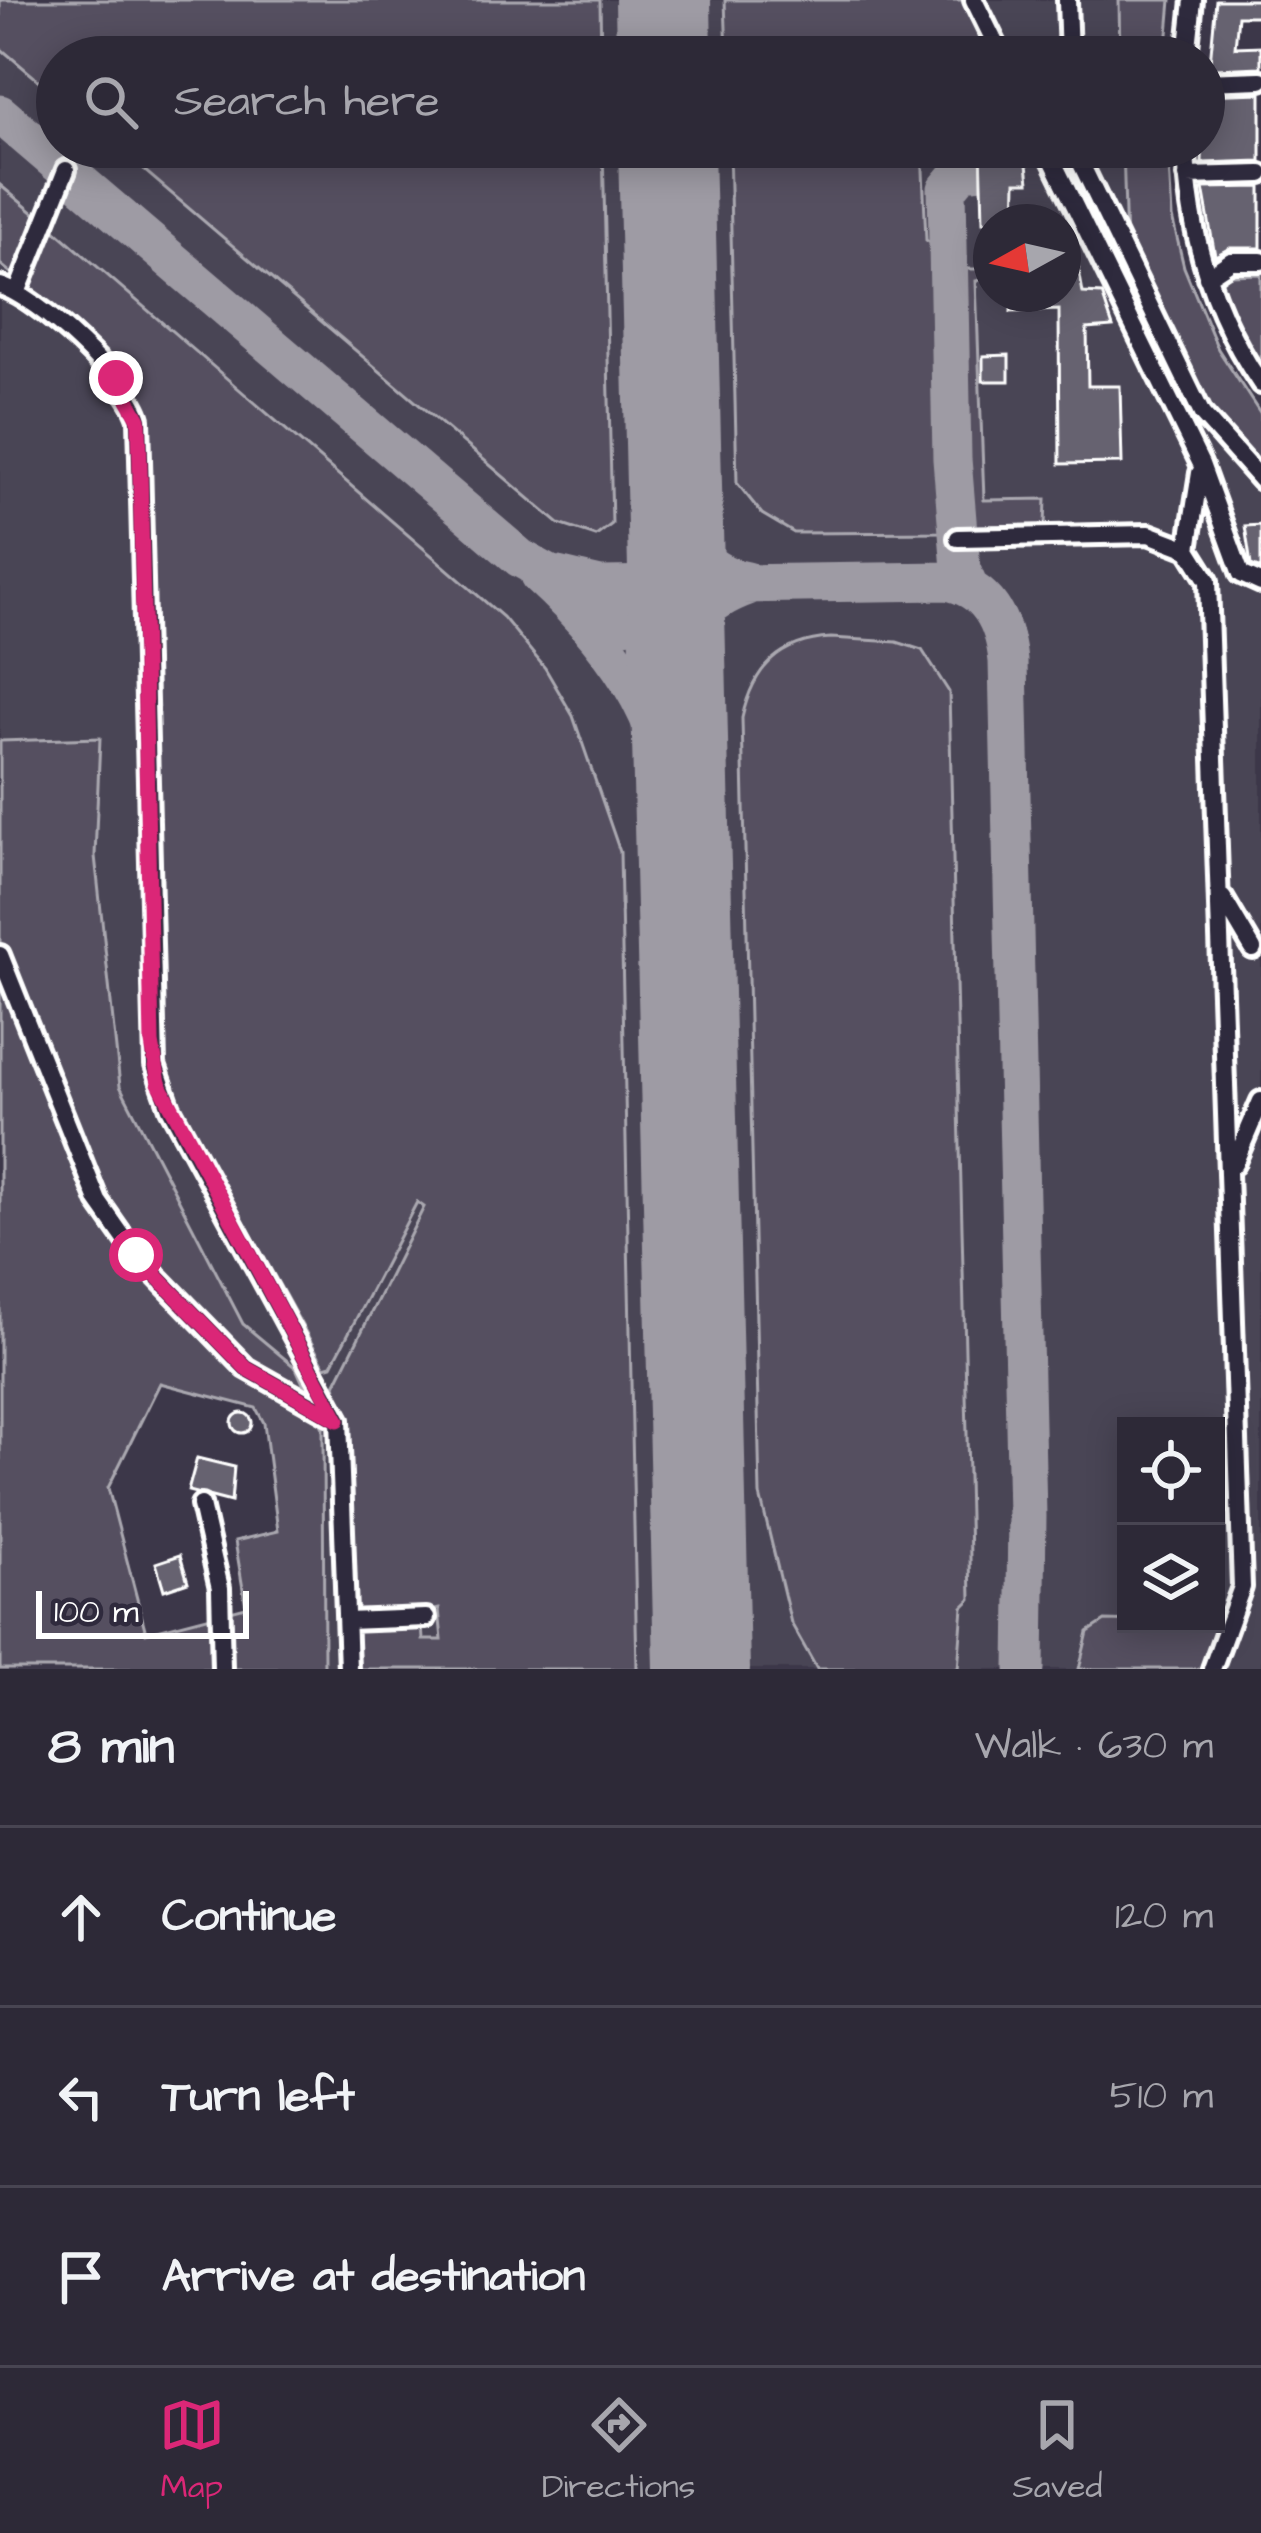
<!DOCTYPE html>
<html lang="en">
<head>
<meta charset="utf-8">
<style>
	body { margin:0; font-family:"Architects Daughter",sans-serif; background:#393542; color:#f1f3f6 }
	.controls { position:absolute; right:36px; bottom:36px; display:grid; overflow:hidden; border-radius:0px; box-shadow:0 6px 30px #0003 }
	.controls button { width:108px; height:108px; display:grid; place-items:center; padding:0; border:0; border-bottom:3px solid #484552; background:#2d2937; color:#f1f3f6; font:60px sans-serif }
	.compass { position:absolute; left:973px; top:204px; width:108px; height:108px; border-radius:50%; background:#2d2937; box-shadow:0 6px 30px #0003; rotate:262deg }
	.scale { position:absolute; left:36px; bottom:30px; width:213px; box-sizing:border-box; padding-left:12px; border:6px solid #fff; border-top:0; font-size:33px; line-height:42px; white-space:nowrap; color:#fff; -webkit-text-stroke:9px #2f2a3d; paint-order:stroke }
	.stop { position:absolute; width:36px; height:36px; margin:-27px; border:9px solid #db2777; border-radius:50%; background:#fff }
	.stop.end { background:#db2777; border-color:#fff; box-shadow:0 3px 12px #0008 }
	.list { margin:0; padding:0; list-style:none }
	h2 { display:flex; justify-content:space-between; align-items:center; height:156px; margin:0; padding:0 48px; font-size:51px }
	h2 small { font-size:39px; font-weight:400; color:#a7a6ad }
	.list li { display:grid; grid-template-columns:78px 1fr auto; gap:36px; align-items:center; box-sizing:border-box; height:180px; padding:0 48px; border-top:3px solid #484552 }
	.list b { display:block; font-size:45px; white-space:nowrap }
	.list em { font-size:39px; font-style:normal; color:#a7a6ad }
	.icon { flex:none; width:66px; height:66px; fill:none; stroke:currentColor; stroke-width:2; stroke-linecap:round; stroke-linejoin:round }
	.map { position:relative; flex:none; width:1261px; height:1669px; overflow:hidden }
	.search { position:absolute; background:#2d2937; box-shadow:0 6px 30px #0003; left:36px; right:36px; top:36px; height:132px; display:flex; align-items:center; gap:30px; box-sizing:border-box; padding:0 42px; border-radius:66px; color:#a7a6ad; font-size:45px }
	.sheet { height:696px; background:#2d2937 }
	nav { display:flex; justify-content:space-around; align-items:center; box-sizing:border-box; height:168px; border-top:3px solid #484552; background:#2d2937; font-size:33px; color:#a7a6ad }
	nav a { display:grid; justify-items:center; gap:6px }
	nav .on { color:#db2777 }
	.map>svg:first-child { display:block }
	.built { fill:#494455; fill-rule:evenodd }
	.green { fill:#555060; stroke:#aaa8b0; stroke-width:3; fill-rule:evenodd }
	.lines { fill:none; stroke-linecap:round; stroke-linejoin:round }
	.taxiway { stroke:#9e9ba4; stroke-width:39 }
	.runway { stroke:#9e9ba4; stroke-width:96 }
	.building { fill:#666270; stroke:#fff; stroke-width:3 }
	.minor-casing { stroke:#fff; stroke-width:26 }
	.minor { stroke:#2f2a3d; stroke-width:16 }
	.route { stroke:#db2777; stroke-width:15 }
</style>
</head>
<body>
<div class="map">
<svg width="1261" height="1669" viewBox="0 0 1261 1669">
	<rect width="100%" height="100%" fill="#3c3749"/>
	<filter id="ink" filterUnits="userSpaceOnUse"><feTurbulence type="fractalNoise" baseFrequency=".00833" numOctaves="2"/><feDisplacementMap in="SourceGraphic" scale="24" xChannelSelector="R" yChannelSelector="G"/><feConvolveMatrix kernelMatrix="1 2 1 2 8 2 1 2 1" color-interpolation-filters="sRGB"/></filter>
	<g filter="url(#ink)">
		<!-- built -->
		<path class="built" d="M0,0H1171L1166,57H57V147H1168L1172,217L1184,267L1218,349L1261,415V1669H324L326,1462L0,972ZM991,222H1063V294H991ZM1126,1426H1216V1624H1126Z"/>
		<!-- green -->
		<path class="green" d="M0,0H600L601,57H57V96L0,48Z
			M725,0H966L993,57H727Z
			M1119,0H1171L1166,57H1120Z
			M117,147H603L612,524L596,536L559,524Z
			M729,147H922L926,240L939,249L950,532L794,533L762,514L737,483Z
			M1123,147H1168L1172,217L1184,267L1218,349L1261,415V469L1207,410L1126,247Z
			M0,185L41,219L17,278L0,264Z
			M48,224L503,617L545,668L573,716L620,852L637,1669H356L355,1634L361,1626L422,1625L423,1640H442L439,1609L416,1614L354,1610L351,1442L335,1385L424,1207L417,1202L332,1365L325,1367L179,1104L164,1069L148,418C135,360 69,323 26,288Z
			M956,269H985L984,279L976,281L984,500L1046,499L1045,526H964Z
			M1261,274V365L1229,315L1218,285L1229,275Z
			M831,638L897,642L922,650L949,692L971,1599L963,1607L958,1669H817L791,1623L760,1495L742,718C753,668 779,641 831,638Z
			M100,738L95,856L120,1086L243,1324L296,1368L323,1428L324,1669H0V741ZM160,1383L256,1408L264,1423L278,1531L235,1541L246,1607L146,1633L108,1488Z
			M1224,1611L1201,1669H1079L1088,1632L1105,1621L1216,1624V1613Z"/>
		<g class="lines">
			<!-- taxiway -->
			<path class="taxiway" d="M0,114L520,558L549,574L600,586L946,581C988,588 1004,622 1008,661L1027,1516L1025,1669
				M675,504C682,544 706,574 747,581
				M539,575C629,657 668,729 683,849
				M969,588L961,569L952,459L947,189L962,171L982,169
				M582,615C627,638 664,614 676,568
				M679,677C681,628 701,603 748,586"/>
			<!-- runway -->
			<path class="runway" d="M663,0L664,57
				M666,147L702,1669"/>
		</g>
		<!-- building -->
		<path class="building" d="M1216,0H1261V16H1238L1235,47L1261,46V67L1215,69L1210,63Z
			M1261,93V161L1202,163L1204,95Z
			M981,147H1025L1029,182H1016L1015,222H983Z
			M1261,187V248H1230L1215,256L1203,188Z
			M1063,228L1072,230L1083,293L1102,294L1113,327L1087,329L1088,386H1120L1122,463L1060,464L1059,310L1011,312L1012,294H1063Z
			M1009,355V381H983V356Z
			M1261,525V569L1251,565L1245,526Z
			M232 1423a10 10 0 1 1 20 0a10 10 0 1 1-20 0Z
			M197,1458L234,1467L231,1502L188,1491Z
			M180,1555L188,1582L164,1590L156,1563Z"/>
		<g class="lines">
			<!-- minor casing -->
			<g class="minor-casing">
				<path id="minor" d="M974,0L1002,57
					M1067,0L1069,57
					M1187,57L1193,0
					M1204,82L1261,80
					M1046,147L1201,464L1241,574L1261,583
					M1073,147L1202,414L1261,480
					M1186,147C1188,234 1212,312 1261,384
					M1187,176L1261,174
					M1207,277L1231,261H1261
					M0,286C38,297 129,381 139,419L155,1065L170,1108L339,1420L348,1669
					M17,293L66,170
					M958,538L1149,534L1188,549L1208,581L1242,1587L1212,1669
					M1188,549L1200,473
					M1223,898L1253,949
					M0,955L98,1201L136,1255L246,1368L337,1419
					M1234,1164L1261,1101
					M201,1505L220,1588L222,1669
					M347,1621L426,1618"/>
			</g>
			<!-- minor -->
			<use href="#minor" class="minor"/>
		</g>
	</g>
	<g class="lines" filter="url(#ink)">
		<!-- route -->
		<path class="route" d="M116,378L139,419L152,1043L159,1083L338,1420L246,1368L136,1255"/>
	</g>
</svg>
<div class="controls">
<button><svg class="icon" aria-label="locate" viewBox="0 0 24 24"><circle cx="12" cy="12" r="6"/><path d="M12 2v4M12 18v4M2 12h4M18 12h4"/></svg></button>
<button><svg class="icon" aria-label="layers" viewBox="0 0 24 24"><path d="M12 4l9 5-9 5-9-5zM3 14l9 5 9-5"/></svg></button>
</div>
<svg class="compass" viewBox="-18 -18 36 36"><path d="M0-13l5 13h-10z" fill="#e53935"/><path d="M0 13l5-13h-10z" fill="#a7a6ad"/></svg>
<div class="scale">100 m</div>
<div class="stop" style="left:136px;top:1255px"></div>
<div class="stop end" style="left:116px;top:378px"></div>
<div class="search"><svg class="icon" aria-label="search" viewBox="0 0 24 24"><circle cx="10" cy="10" r="6"/><path d="M15 15l6 6"/></svg>Search here</div>
</div>
<section class="sheet">
<h2>8 min<small>Walk · 630 m</small></h2>
<ul class="list">
<li><svg class="icon" aria-label="ahead" viewBox="0 0 24 24"><path d="M12 20V5M6 11l6-6 6 6"/></svg><div><b>Continue</b></div><em>120 m</em></li>
<li><svg class="icon" aria-label="left" viewBox="0 0 24 24"><path d="M17 20v-9H6M10 6l-5 5 5 5"/></svg><div><b>Turn left</b></div><em>510 m</em></li>
<li><svg class="icon" aria-label="arrive" viewBox="0 0 24 24"><path d="M6 21V4h12l-3 4 3 4H6"/></svg><div><b>Arrive at destination</b></div></li>
</ul>
</section>
<nav>
<a class="on"><svg class="icon" aria-label="map" viewBox="0 0 24 24"><path d="M3 6l6-2 6 2 6-2v14l-6 2-6-2-6 2zM9 4v14M15 6v14"/></svg>Map</a>
<a><svg class="icon" aria-label="directions" viewBox="0 0 24 24"><path d="M12 3l9 9-9 9-9-9zM9 14v-3h6M13 9l2 2-2 2"/></svg>Directions</a>
<a><svg class="icon" aria-label="saved" viewBox="0 0 24 24"><path d="M7 4h10v16l-5-4-5 4z"/></svg>Saved</a>
</nav>
</body>
</html>
